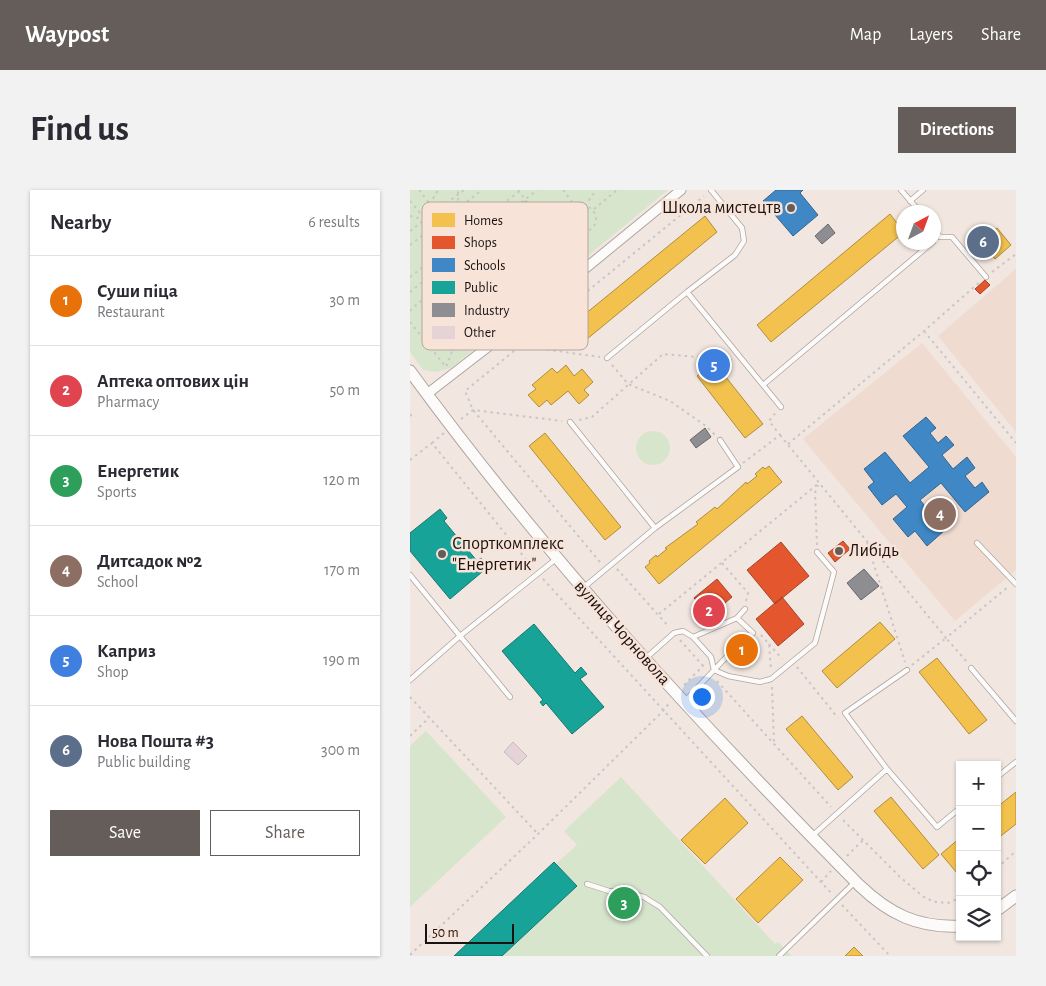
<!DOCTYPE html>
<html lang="en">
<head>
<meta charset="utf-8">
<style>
	body { margin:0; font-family:"Alegreya Sans",sans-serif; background:#f2f2f3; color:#2b2b33 }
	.controls { position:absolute; right:15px; bottom:15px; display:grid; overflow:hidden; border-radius:0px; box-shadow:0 1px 4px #0004 }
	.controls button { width:45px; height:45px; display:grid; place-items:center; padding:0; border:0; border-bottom:1px solid #e1e1e2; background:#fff; color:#2b2b33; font:25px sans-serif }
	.compass { position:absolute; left:486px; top:15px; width:45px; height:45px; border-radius:50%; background:#fff; box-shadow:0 1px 4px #0004; rotate:41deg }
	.scale { position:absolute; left:15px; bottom:12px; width:89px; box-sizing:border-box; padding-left:5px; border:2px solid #1a1310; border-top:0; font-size:14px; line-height:18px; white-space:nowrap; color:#1a1310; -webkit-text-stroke:4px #f8e3d9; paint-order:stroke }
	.you { position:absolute; left:291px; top:506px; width:18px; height:18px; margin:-12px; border:4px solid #fff; border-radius:50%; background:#1a73e8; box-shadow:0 0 0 8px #1a73e833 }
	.badge { display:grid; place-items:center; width:32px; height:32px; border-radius:50%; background:#655d59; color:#fff; font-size:16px; font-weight:700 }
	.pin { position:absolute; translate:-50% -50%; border:2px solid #fff; box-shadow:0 1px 5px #0006 }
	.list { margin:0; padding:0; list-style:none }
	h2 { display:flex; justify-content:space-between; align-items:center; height:65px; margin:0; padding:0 20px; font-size:21px }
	h2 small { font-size:16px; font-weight:400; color:#7c7c81 }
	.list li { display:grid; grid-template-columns:32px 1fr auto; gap:15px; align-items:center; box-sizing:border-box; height:90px; padding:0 20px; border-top:1px solid #e1e1e2 }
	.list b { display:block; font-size:19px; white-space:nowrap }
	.list p { margin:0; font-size:16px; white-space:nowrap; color:#7c7c81 }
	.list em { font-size:16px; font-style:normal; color:#7c7c81 }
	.actions { display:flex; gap:10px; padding:15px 20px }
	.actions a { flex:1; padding:11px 0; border:1px solid #655d59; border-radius:0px; text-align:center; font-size:18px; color:#655d59 }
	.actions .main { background:#655d59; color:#fff }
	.icon { flex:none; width:28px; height:28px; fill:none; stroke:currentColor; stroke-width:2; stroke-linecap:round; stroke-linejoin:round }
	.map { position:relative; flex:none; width:606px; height:766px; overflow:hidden; border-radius:0px }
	header { display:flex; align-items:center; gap:30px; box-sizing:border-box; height:70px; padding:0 25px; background:#655d59; color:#fff }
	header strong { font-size:24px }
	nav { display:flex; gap:28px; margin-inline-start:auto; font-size:18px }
	.intro { display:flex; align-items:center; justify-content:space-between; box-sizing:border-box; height:120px; padding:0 30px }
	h1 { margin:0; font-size:35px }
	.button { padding:12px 22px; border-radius:0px; background:#655d59; color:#fff; font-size:18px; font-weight:700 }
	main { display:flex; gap:30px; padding:0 30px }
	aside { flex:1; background:#fff; border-radius:0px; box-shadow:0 1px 4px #0004 }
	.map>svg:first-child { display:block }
	.built { fill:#f0dbd1 }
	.green { fill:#d8e5cd }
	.homes { fill:#f2c14e; stroke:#b18d3b }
	.shops { fill:#e4572e; stroke:#a74325 }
	.schools { fill:#3f88c5; stroke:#34658f }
	.public { fill:#17a398; stroke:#18786f }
	.industry { fill:#8d8d92; stroke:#6a686b }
	.building { fill:#e5d3d8; stroke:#c4bbbb }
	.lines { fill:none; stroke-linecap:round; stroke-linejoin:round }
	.service-casing { stroke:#ada5a0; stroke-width:6 }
	.minor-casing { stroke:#ada5a0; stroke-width:11 }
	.tertiary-casing { stroke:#ada5a0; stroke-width:13 }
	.path { stroke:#cac6c4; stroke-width:2; stroke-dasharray:2.5 4; stroke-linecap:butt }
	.service { stroke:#fdfbfa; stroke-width:4.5 }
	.minor { stroke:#fdfbfa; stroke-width:9 }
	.tertiary { stroke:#fdfbfa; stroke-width:11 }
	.poi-dot { fill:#655d59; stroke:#f8e3d9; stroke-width:2 }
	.labels { text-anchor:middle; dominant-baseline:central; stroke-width:5; stroke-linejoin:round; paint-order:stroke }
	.poi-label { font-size:18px; fill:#1a1310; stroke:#f8e3d9; text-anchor:start }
	.street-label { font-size:18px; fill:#1a1310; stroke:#f8e3d9 }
	.key { fill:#f8e3d9; stroke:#b5a59d; stroke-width:1 }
	.key-label { font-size:14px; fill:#1a1310 }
</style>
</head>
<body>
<header>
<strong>Waypost</strong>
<nav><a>Map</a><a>Layers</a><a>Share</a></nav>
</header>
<div class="intro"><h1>Find us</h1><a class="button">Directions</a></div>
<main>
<aside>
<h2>Nearby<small>6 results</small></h2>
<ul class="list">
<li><span class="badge" style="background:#e8710a">1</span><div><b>Суши піца</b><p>Restaurant</p></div><em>30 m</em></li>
<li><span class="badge" style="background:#e0444e">2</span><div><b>Аптека оптових цін</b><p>Pharmacy</p></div><em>50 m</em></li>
<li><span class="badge" style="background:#2e9e5b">3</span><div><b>Енергетик</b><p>Sports</p></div><em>120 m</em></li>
<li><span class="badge" style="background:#8d6e63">4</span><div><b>Дитсадок №2</b><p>School</p></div><em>170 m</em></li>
<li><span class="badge" style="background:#3f7fe0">5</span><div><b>Каприз</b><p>Shop</p></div><em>190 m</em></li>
<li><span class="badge" style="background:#5c6f8a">6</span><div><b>Нова Пошта #3</b><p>Public building</p></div><em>300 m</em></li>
</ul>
<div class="actions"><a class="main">Save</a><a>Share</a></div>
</aside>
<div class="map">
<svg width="606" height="766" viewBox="0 0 606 766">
	<rect width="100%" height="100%" fill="#f1e6e0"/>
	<!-- built -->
	<path class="built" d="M606,79V242L528,146Z
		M512,153L606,267V380L545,431L393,249Z"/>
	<!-- green -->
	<path class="green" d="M0,0H258L41,178L26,182L13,180L0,162Z
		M226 258a17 17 0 1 1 34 0a17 17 0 1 1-34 0Z
		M16,541L96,627L0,717V556Z
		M211,587L365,754L368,752L382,766H44L144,672L146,674L167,655L154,641Z"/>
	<!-- homes -->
	<path class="homes" d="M480,24L493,41V43L361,152L347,135Z
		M295,26L307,42L171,154L158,138Z
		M587,38L601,55L585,69L570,51Z
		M304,172L353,234L335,248L287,186Z
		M156,175L164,186L172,179L183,192L174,200L179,205L169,214L158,201L141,215L137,210L129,217L118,205L126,199L122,195L142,178L147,183Z
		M135,243L211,337L195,350L119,256Z
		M359,276L372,292L249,394L235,377L240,373L239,371L246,365L247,367L257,359L255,358L288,334L286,332L305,317L307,319L336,292L337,294L347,286L345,284L353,277L355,279Z
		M470,432L485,449L427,498L412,481Z
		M527,468L577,530L559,544L509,482Z
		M392,526L443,587L428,600L376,539Z
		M606,602V634L587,649V617Z
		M481,607L529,665L513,679L464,621Z
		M315,608L338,633L295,674L271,650Z
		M550,648V681L547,683L531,664Z
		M370,667L393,690L348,733L326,709Z
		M444,757L453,766H435Z"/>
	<!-- shops -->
	<path class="shops" d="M575,90L580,95L570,104L565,99Z
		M433,351L440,359L425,372L418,363Z
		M371,352L399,386L365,414L337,380Z
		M307,389L322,407L300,426L284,408Z
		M372,407L394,434L368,456L346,429Z
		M334,452L340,457L330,468L325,463Z"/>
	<!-- schools -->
	<path class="schools" d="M366,0H393L390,3L408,25L383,46L353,11Z
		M516,227L526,238L520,243L528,253L536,246L544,255L532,265L543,279L557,267L565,278L555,286L565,298L572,292L579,302L555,322L531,293L510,310L535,340L517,356L505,341L498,347L483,329L497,317L486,304L472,315L458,297L464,292L454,279L475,262L500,293L519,277L493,246Z"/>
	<!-- public -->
	<path class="public" d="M30,319L37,328L34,331L67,371L71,368L78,377L40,409L0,361V343Z
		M124,434L165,483L171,477L177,484L170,489L194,517L162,544L136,513L133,516L130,512L133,510L92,461Z
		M144,672L167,696L92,766H44Z"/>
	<!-- industry -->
	<path class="industry" d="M418,34L425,43L412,54L405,46Z
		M295,238L301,247L286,258L280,250Z
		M454,379L469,396L451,410L437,393Z"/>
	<!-- building -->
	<path class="building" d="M103,552L117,566L108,575L94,562Z"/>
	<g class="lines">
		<!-- service casing -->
		<g class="service-casing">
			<path id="service" d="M491,0L510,22
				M500,11L513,0
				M524,39L530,47H542L576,87
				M277,102L371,217
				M197,168L277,102L325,65L334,51L332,38L301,0
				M353,195L523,52
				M160,232L245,338
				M567,353L606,394
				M0,385L50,446L146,369
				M173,398L245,338L328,277L310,250
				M327,428L335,419
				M236,468L264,443L273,441L283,447L301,467L304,480L327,456L343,443L327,428L283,447
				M561,478L606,531
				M497,480L435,523L477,579L527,637L550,618
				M0,490L50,446L100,507
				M275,511L304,480L318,486L350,492L361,489L405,453L424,382L407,362
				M587,587L606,572
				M402,646L477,579
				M177,694L199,701L219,703L234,707L250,717L297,766
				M369,766L445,692"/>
		</g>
		<!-- minor casing -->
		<g class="minor-casing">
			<path id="minor" d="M17,204L105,136L271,0"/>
		</g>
		<!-- tertiary casing -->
		<g class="tertiary-casing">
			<path id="tertiary" d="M0,181C134,365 289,533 449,695C479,724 508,738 550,736
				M587,720L606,706"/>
		</g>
		<!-- path -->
		<path class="path" d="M9,0L86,98L101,128
			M108,0L145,50
			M153,0L166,17
			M0,11L16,30L20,40L52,84L74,108
			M160 29a13 13 0 1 1 26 0a13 13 0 1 1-26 0Z
			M175,16L186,0
			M49,18L106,17
			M184,19L207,0
			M0,26L16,30L20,14L28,0
			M0,41L54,0
			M0,55L72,0
			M582,82L606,64
			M0,87L111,0
			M0,102L127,0
			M42 125a13 13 0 1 1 26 0a13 13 0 1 1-26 0Z
			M48,114L52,84L49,62L48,0
			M64,116L163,37
			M113,116L115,112V11
			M0,121C9,112 19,104 30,98C37,94 46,92 51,86
			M0,132L36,177L51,138
			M117,141L125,145
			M514,141L606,253
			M16,154L44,133
			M111,156L190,167
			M202,175L218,194L260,211L296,236L305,245
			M0,226L2,224
			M51,229L63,220L152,231
			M169,230L182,227L253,164L322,170
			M370,245L536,448L598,397
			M22,253L34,243
			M378,254L514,141L571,91
			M0,270L22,253L123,378
			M333,273L370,245L359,231L366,222
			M457,353L495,472
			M407,355L405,303L408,295
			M190,372L63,220L55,201L294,6
			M312,373L338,403L336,411
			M207,379L259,437
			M133,389L422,704
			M249,424L409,293
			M351,445L359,454L361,479
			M270,450L295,478
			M359,454L372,469
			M502,475L536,448L557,472
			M387,477L428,528
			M307,491L421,617
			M274,495L293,476
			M362,497L364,554
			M0,507L128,644
			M0,546L19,528
			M433,630L490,687L515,708L526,712L538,713L550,708
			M437,666L453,650
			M587,678L606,661
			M411,692L421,681
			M432,715L480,766
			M0,765L128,644L253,521L260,512"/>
		<!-- service -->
		<use href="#service" class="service"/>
		<!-- minor -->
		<use href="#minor" class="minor"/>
		<!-- tertiary -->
		<use href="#tertiary" class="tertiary"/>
	</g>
	<!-- markers -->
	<g class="poi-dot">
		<circle cx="381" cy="18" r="5"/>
		<circle cx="429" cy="361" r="5"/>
		<circle cx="32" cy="364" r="5"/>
	</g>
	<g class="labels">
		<!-- poi labels -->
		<g class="poi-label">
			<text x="371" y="18" text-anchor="end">Школа мистецтв</text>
			<text x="42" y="354">Спорткомплекс<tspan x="42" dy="21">"Енергетик"</tspan></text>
			<text x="439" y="361">Либідь</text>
		</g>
		<!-- street labels -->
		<g class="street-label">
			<text transform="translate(212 443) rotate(48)">вулиця Чорновола</text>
		</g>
	</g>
	<!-- legend -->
	<rect x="12" y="12" width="166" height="148" rx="8" class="key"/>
	<rect x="22" y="23" width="23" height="14" fill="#f2c14e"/>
	<rect x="22" y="46" width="23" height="13" fill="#e4572e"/>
	<rect x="22" y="68" width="23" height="14" fill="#3f88c5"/>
	<rect x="22" y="91" width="23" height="13" fill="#17a398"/>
	<rect x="22" y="113" width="23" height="14" fill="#8d8d92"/>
	<rect x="22" y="136" width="23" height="13" fill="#e5d3d8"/>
	<g class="key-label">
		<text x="54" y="35">Homes</text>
		<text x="54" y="57">Shops</text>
		<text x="54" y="80">Schools</text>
		<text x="54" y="102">Public</text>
		<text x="54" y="125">Industry</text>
		<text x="54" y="147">Other</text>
	</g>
</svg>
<div class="controls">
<button>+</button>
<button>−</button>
<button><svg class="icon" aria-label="locate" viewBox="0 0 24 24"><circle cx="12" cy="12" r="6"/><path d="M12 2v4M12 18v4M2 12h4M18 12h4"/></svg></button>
<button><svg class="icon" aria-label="layers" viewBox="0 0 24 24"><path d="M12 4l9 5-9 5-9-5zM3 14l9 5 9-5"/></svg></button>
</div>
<svg class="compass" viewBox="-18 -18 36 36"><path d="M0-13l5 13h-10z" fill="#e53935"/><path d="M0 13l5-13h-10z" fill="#7c7c81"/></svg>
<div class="scale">50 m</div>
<div class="you"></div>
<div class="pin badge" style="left:332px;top:460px;background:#e8710a">1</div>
<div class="pin badge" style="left:299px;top:421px;background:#e0444e">2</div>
<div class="pin badge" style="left:214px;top:713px;background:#2e9e5b">3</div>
<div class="pin badge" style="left:530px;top:324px;background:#8d6e63">4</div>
<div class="pin badge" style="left:304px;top:175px;background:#3f7fe0">5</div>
<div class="pin badge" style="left:573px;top:52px;background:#5c6f8a">6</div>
</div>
</main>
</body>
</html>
